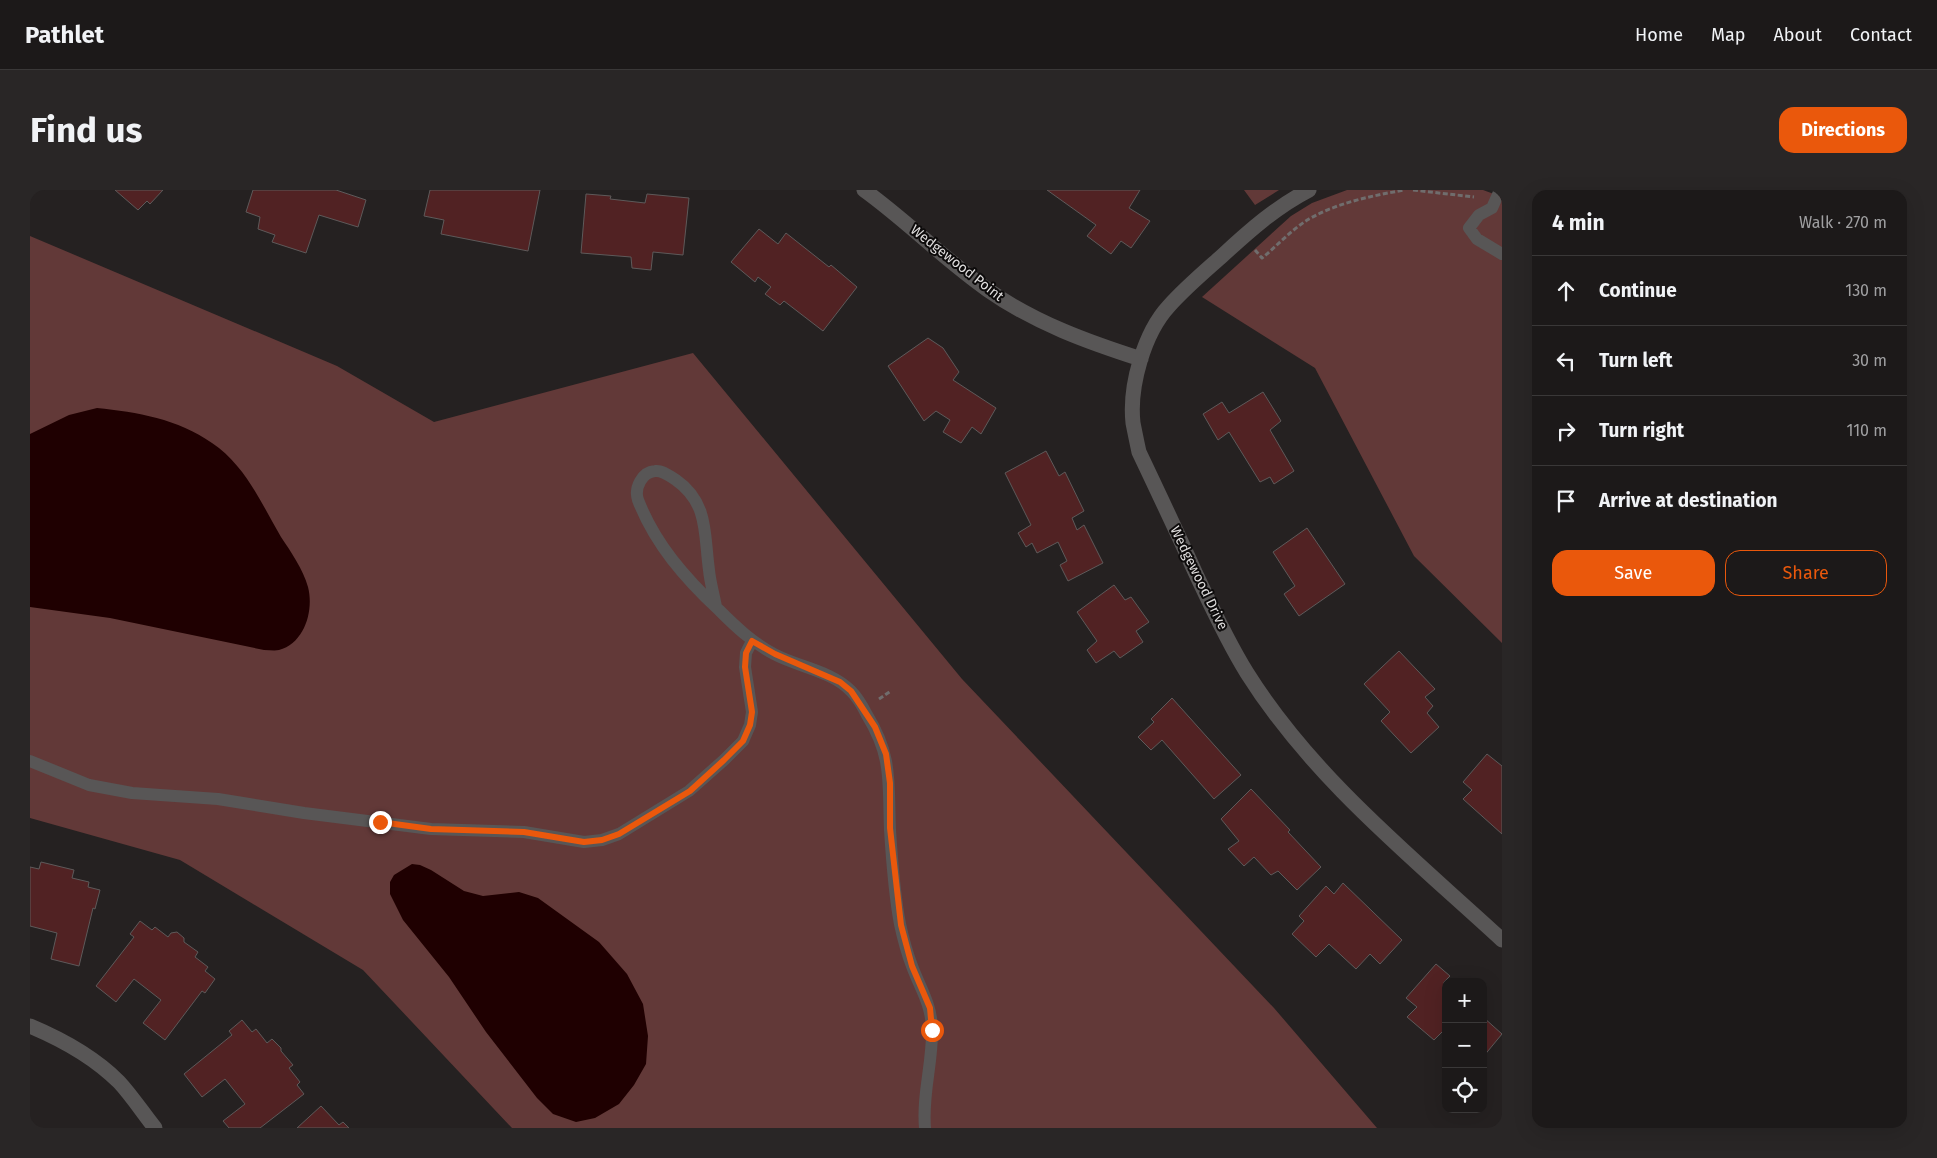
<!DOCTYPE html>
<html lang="en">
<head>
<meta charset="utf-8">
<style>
	body { margin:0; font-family:"Fira Sans",sans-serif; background:#292626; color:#f1f3f6 }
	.controls { position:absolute; right:15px; bottom:15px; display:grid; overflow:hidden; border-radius:10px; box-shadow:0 5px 20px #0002 }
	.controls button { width:45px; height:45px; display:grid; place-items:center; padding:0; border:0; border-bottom:1px solid #3a3838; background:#1c1919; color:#f1f3f6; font:25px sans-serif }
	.stop { position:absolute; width:15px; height:15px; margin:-11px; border:4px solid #ea580c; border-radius:50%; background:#fff }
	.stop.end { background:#ea580c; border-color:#fff; box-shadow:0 1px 5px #0008 }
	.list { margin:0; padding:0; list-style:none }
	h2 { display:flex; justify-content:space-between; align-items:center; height:65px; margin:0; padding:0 20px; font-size:21px }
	h2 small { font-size:16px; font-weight:400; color:#a0a0a2 }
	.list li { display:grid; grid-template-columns:32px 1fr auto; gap:15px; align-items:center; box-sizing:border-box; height:70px; padding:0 20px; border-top:1px solid #3a3838 }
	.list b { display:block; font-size:19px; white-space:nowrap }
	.list em { font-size:16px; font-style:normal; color:#a0a0a2 }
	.actions { display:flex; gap:10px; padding:15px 20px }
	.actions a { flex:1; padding:11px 0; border:1px solid #ea580c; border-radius:15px; text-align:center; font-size:18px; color:#ea580c }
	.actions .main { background:#ea580c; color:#fff }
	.icon { flex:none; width:28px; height:28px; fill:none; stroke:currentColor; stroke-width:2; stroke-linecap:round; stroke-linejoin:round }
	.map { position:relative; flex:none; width:1472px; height:938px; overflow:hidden; border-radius:15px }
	header { display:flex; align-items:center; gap:30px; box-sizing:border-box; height:70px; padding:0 25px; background:#1c1919; border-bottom:1px solid #3a3838 }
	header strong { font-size:24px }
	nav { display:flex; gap:28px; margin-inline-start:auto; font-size:18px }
	.intro { display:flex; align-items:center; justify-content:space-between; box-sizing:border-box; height:120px; padding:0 30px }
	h1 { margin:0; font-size:35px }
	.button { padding:12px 22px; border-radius:15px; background:#ea580c; color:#fff; font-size:18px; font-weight:700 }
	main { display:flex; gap:30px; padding:0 30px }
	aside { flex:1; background:#1c1919; border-radius:15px; box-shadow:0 5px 20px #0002 }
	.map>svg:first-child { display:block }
	.green { fill:#623938 }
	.water { fill:#1f0001 }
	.building { fill:#512223; stroke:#5e5a5a }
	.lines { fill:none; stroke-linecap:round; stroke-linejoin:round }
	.path { stroke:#706d6d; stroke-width:3; stroke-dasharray:5 2.5; stroke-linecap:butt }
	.lane { stroke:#585656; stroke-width:12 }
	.street { stroke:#585656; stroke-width:15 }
	.route { stroke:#ea580c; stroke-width:6 }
	.labels { text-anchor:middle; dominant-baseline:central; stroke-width:4; stroke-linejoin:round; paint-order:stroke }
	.street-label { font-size:14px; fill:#dfdddd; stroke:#0d0b0b }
</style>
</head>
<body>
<header>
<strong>Pathlet</strong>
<nav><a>Home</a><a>Map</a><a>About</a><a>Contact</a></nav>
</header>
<div class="intro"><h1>Find us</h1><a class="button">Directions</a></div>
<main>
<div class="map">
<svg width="1472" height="938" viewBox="0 0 1472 938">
	<rect width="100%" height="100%" fill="#252121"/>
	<!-- green -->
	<path class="green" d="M1214,0H1249L1225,15Z
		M1317,0H1453L1472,7V453L1384,366L1285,178L1172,107L1261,26L1282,13Z
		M0,46L307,176L404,232L663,163L932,489L1244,818L1347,938H482L333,780L150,670L0,628Z"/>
	<!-- water -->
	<path class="water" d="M67,218C107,222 148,229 182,253C216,276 231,313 251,347C261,362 273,379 278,397C284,420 275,453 249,460C245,461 239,460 234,460L80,428L0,417V244L39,225Z
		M382,674L390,675L401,680L434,701L453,706L489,702L508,708L569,752L597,784L613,814L618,846L616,874L604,895L589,914L565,928L546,932L523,924L507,908L456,842L419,787L373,730L360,704V692L364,685Z"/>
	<!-- building -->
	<path class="building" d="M85,0H133L120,14L117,11L108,20Z
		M223,0H306L336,10L328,37L289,25L276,63L242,52L245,45L228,39L230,27L216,22Z
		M400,0H510L498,61L411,44L414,30L394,26Z
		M1017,0H1110L1099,18L1120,31L1101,58L1091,51L1081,64L1057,46L1066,35Z
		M556,4L581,6L580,9L615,13L617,4L659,8L653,65L623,62L621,80L602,78L601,67L551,63Z
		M729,39L748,54L756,43L799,77L801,75L827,97L793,141L754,111L750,115L735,104L741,97L728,87L725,92L701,72Z
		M898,148L913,158L929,182L923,190L966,218L951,244L942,237L931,253L913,242L920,230L906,221L894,231L858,176Z
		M1233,202L1251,231L1240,240L1264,281L1244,294L1240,287L1230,292L1199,242L1188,250L1173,224L1192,212L1199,223Z
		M1016,261L1029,286L1035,282L1054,321L1042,328L1047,340L1054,335L1073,373L1038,391L1030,375L1037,371L1028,352L1007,363L1002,353L996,357L988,343L1001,335L975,283Z
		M1277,338L1315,394L1269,426L1254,404L1265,396L1243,362Z
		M1084,395L1095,410L1101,407L1119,432L1106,441L1113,452L1090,468L1084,461L1066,473L1057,460L1067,451L1047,422Z
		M1369,461L1405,499L1395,507L1403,516L1397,523L1409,537L1381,563L1351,531L1360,522L1334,494Z
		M1142,508L1211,585L1184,609L1132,550L1121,560L1108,547L1124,532L1121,529Z
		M1457,564L1472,576V644L1433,609L1442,600L1433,592Z
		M1221,599L1260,640L1258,642L1291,677L1267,700L1248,681L1241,685L1224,667L1214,676L1198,659L1209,651L1191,629Z
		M11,672L44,680L42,688L59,692L58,697L70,700L65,719L63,718L49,776L21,769L27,743L0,736V677L9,679Z
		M1313,693L1372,750L1350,774L1340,764L1326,779L1299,754L1286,767L1262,744L1274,731L1269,726L1296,696L1304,704Z
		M110,731L122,740L125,737L138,747L141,743L147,742L154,748V752L168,762L165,767L178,777L175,781L185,789L175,803L172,801L135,850L113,833L131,810L104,789L86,812L66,796L104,747L100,744Z
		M1406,774L1420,786L1414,792L1416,841L1414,840L1404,850L1377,827L1387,817L1376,808Z
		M1453,827L1472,844L1453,867Z
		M212,830L222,842L226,839L237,853L242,849L251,858V861L263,875L259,878L270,892L267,895L274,904L230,938H199L193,931L215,914L195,889L172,907L154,884L202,845L199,841Z
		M291,916L309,935L313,932L319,938H267Z"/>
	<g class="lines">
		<!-- path -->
		<path class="path" d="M1383,0L1444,7
			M1225,60L1232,68C1247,56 1262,39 1279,29C1309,12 1342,6 1374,0
			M849,509L861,501"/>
		<!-- lane -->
		<path class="lane" d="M1470,0L1462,18L1449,25L1439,38L1447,49L1472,64
			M686,417C684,405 680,392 679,380C674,345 679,313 646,290C639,286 633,280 625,281C612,282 604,298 608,310C625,354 655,388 689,420C706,437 723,453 744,464C768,477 802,481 821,501C828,508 833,517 837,525C863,567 858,593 860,640C862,671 864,703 870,734C873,748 877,763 882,776C890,798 901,813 902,838C903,872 892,904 895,938
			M0,571L59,595L102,603L188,609L274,623L401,639L494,642L554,652L572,650L589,644L659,601L694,570L713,551L720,535L722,522L715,477L716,463L722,451"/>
		<!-- street -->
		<path class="street" d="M834,0C877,31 915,70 958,100C1005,133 1058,152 1111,169
			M1279,0C1246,17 1219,41 1192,66C1174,82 1155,98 1139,116C1114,143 1099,196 1103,233C1105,243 1107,253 1109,262C1128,302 1147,342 1165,382C1181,416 1197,451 1217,483C1283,588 1382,667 1472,750
			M0,836C31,849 65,868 89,892C102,906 113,923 125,938"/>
	</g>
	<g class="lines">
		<!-- route -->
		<path class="route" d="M350,632L401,639L494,642L554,652L572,650L589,644L660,601L694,570L713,551L720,535L722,522L715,477L716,463L722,451L745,464L810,492L821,501L845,537L856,564L860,593V638L871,735L882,776L900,818L902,840"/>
	</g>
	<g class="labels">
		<!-- street labels -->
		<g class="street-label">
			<text transform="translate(927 73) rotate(38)">Wedgewood Point</text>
			<text transform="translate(1169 388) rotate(64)">Wedgewood Drive</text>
		</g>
	</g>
</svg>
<div class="controls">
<button>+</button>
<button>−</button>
<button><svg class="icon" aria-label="locate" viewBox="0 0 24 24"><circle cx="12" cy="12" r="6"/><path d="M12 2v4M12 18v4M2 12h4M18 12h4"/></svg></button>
</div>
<div class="stop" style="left:902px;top:840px"></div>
<div class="stop end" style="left:350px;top:632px"></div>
</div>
<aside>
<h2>4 min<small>Walk · 270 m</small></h2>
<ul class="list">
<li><svg class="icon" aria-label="ahead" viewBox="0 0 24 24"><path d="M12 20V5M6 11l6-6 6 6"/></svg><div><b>Continue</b></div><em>130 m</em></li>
<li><svg class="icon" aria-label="left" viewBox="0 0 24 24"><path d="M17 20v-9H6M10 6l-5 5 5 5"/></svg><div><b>Turn left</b></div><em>30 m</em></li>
<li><svg class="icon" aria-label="right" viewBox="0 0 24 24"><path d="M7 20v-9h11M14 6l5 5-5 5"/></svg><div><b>Turn right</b></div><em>110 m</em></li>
<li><svg class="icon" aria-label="arrive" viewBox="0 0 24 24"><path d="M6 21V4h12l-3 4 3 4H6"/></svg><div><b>Arrive at destination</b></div></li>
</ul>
<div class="actions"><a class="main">Save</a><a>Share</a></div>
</aside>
</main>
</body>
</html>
